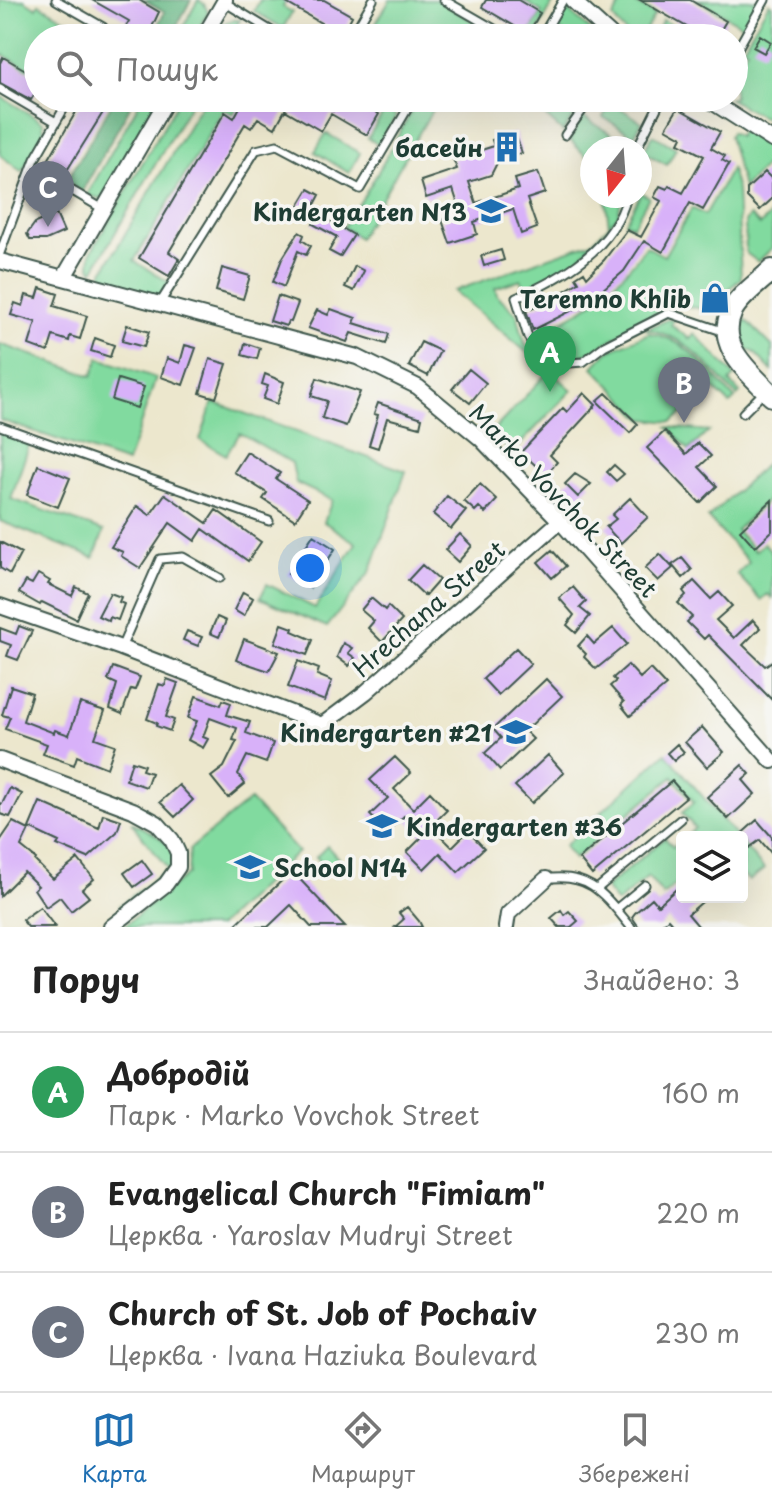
<!DOCTYPE html>
<html lang="uk">
<head>
<meta charset="utf-8">
<style>
	body { margin:0; font-family:"Playpen Sans",sans-serif; background:#f2f2f2; color:#222 }
	.controls { position:absolute; right:24px; bottom:24px; display:grid; overflow:hidden; border-radius:8px; box-shadow:0 8px 32px #0002 }
	.controls button { width:72px; height:72px; display:grid; place-items:center; padding:0; border:0; border-bottom:2px solid #e0e0e0; background:#fff; color:#222; font:40px sans-serif }
	.compass { position:absolute; left:580px; top:136px; width:72px; height:72px; border-radius:50%; background:#fff; box-shadow:0 8px 32px #0002; rotate:197deg }
	.you { position:absolute; left:310px; top:568px; width:28px; height:28px; margin:-20px; border:6px solid #fff; border-radius:50%; background:#1a73e8; box-shadow:0 0 0 12px #1a73e833 }
	.badge { display:grid; place-items:center; width:52px; height:52px; border-radius:50%; background:#1f6fb2; color:#fff; font-size:26px; font-weight:700 }
	.pin { position:absolute; translate:-50% -66px; filter:drop-shadow(0 2px 4px #0008) }
	.pin::after { content:''; position:absolute; top:42px; width:28px; height:24px; background:inherit; clip-path:polygon(0 0,100% 0,50% 100%) }
	.list { margin:0; padding:0; list-style:none }
	h2 { display:flex; justify-content:space-between; align-items:center; height:104px; margin:0; padding:0 32px; font-size:34px }
	h2 small { font-size:26px; font-weight:400; color:#767676 }
	.list li { display:grid; grid-template-columns:52px 1fr auto; gap:24px; align-items:center; box-sizing:border-box; height:120px; padding:0 32px; border-top:2px solid #e0e0e0 }
	.list b { display:block; font-size:30px; white-space:nowrap }
	.list p { margin:0; font-size:26px; white-space:nowrap; color:#767676 }
	.list em { font-size:26px; font-style:normal; color:#767676 }
	.icon { flex:none; width:44px; height:44px; fill:none; stroke:currentColor; stroke-width:2; stroke-linecap:round; stroke-linejoin:round }
	.map { position:relative; flex:none; width:772px; height:927px; overflow:hidden }
	.search { position:absolute; background:#fff; box-shadow:0 8px 32px #0002; left:24px; right:24px; top:24px; height:88px; display:flex; align-items:center; gap:20px; box-sizing:border-box; padding:0 28px; border-radius:44px; color:#767676; font-size:30px }
	.sheet { height:464px; background:#fff }
	nav { display:flex; justify-content:space-around; align-items:center; box-sizing:border-box; height:112px; border-top:2px solid #e0e0e0; background:#fff; font-size:22px; color:#767676 }
	nav a { display:grid; justify-items:center; gap:4px }
	nav .on { color:#1f6fb2 }
	.map>svg:first-child { display:block }
	.green { fill:#81da9f; stroke:#508c6a; stroke-width:2 }
	.forest { fill:#68ba86; stroke:#447c5d; stroke-width:2 }
	.building { fill:#d8b1f9 }
	.lines { fill:none; stroke-linecap:round; stroke-linejoin:round }
	.service-casing { stroke:#3e564b; stroke-width:11 }
	.minor-casing { stroke:#3e564b; stroke-width:18 }
	.secondary-casing { stroke:#3e564b; stroke-width:24 }
	.service { stroke:#fff; stroke-width:7 }
	.minor { stroke:#fff; stroke-width:14 }
	.secondary { stroke:#fff; stroke-width:20 }
	.labels { text-anchor:middle; dominant-baseline:central; stroke-width:7; stroke-linejoin:round; paint-order:stroke }
	.poi-label { font-size:24px; font-weight:bold; fill:#1f3d34; stroke:#f6f6f2; text-anchor:end }
	.street-label { font-size:24px; fill:#1f3d34; stroke:#f6f6f2 }
</style>
</head>
<body>
<div class="map">
<svg width="772" height="927" viewBox="0 0 772 927">
	<rect width="100%" height="100%" fill="#f6f6f2"/>
	<filter id="ink" filterUnits="userSpaceOnUse"><feTurbulence type="fractalNoise" baseFrequency=".0125" numOctaves="2"/><feDisplacementMap in="SourceGraphic" scale="16" xChannelSelector="R" yChannelSelector="G"/><feConvolveMatrix kernelMatrix="1 2 1 2 8 2 1 2 1" color-interpolation-filters="sRGB"/></filter>
	<filter id="wash" filterUnits="userSpaceOnUse"><feTurbulence type="fractalNoise" baseFrequency=".006" numOctaves="4" result="noise"/><feDisplacementMap in="SourceGraphic" scale="32" xChannelSelector="R" yChannelSelector="G"/><feGaussianBlur stdDeviation="1.8" result="paint"/><feColorMatrix in="noise" values="0 0 0 0 0 0 0 0 0 0 0 0 0 0 0 0 0 1.4 0 .05"/><feComposite in="paint" operator="in"/></filter>
	<g filter="url(#wash)">
		<rect width="100%" height="100%" fill="#ece7cd"/>
		<!-- green -->
		<path class="green" d="M0,0H24L37,8L39,4L98,38H38V75L2,54L0,56Z
			M198,0L204,4L208,12L193,38H177Z
			M260,0H286L283,7L292,12L283,28L254,11Z
			M390,0H436L502,38H367Z
			M522,0H555L534,37L529,34L542,12Z
			M623,0H629L655,14L641,38H630L613,18Z
			M698,0H761L745,27Z
			M769,3L772,5V105L764,118L728,98H734V63L736,59L740,61L747,49L743,47Z
			M563,11L570,12L599,38H571L558,28L557,21Z
			M233,20H240L229,38H215L224,23Z
			M663,20L691,36L690,38H653Z
			M0,96L43,122L44,133L22,172L0,155Z
			M142,98H159L102,199L87,195Z
			M180,98H194L93,271L90,266L91,252Z
			M205,98H243L233,114L224,109L134,261L169,282L161,297L98,280Z
			M357,98H366L396,116L379,145L368,138L383,113Z
			M419,98H439L359,238L343,227C372,188 394,141 419,98Z
			M490,98H573L582,103L563,132L532,104Z
			M612,103L642,122L634,136L603,117Z
			M582,116L632,147V148H592V162L570,140Z
			M742,129L772,152V159L743,188L729,136L731,132L738,136Z
			M326,133L360,153L349,173L315,152Z
			M653,135L676,148L667,165L643,152Z
			M731,169L737,190L741,278L722,296L716,290L707,298L712,304L707,309L670,305L582,357C560,359 546,351 531,335C580,317 616,289 646,246L664,256L692,208L705,215Z
			M641,193L649,197L633,226L625,222Z
			M605,196H622L618,215L569,269L536,286H524L521,279L495,288L497,295L517,314L525,344L542,359L543,366L454,291L592,242L609,225Z
			M772,213V248L758,262L746,253L745,221L750,216L760,225Z
			M674,319L671,325L690,339L694,333L735,376L730,382L740,393L737,396C710,368 687,335 646,329L667,320Z
			M745,319L772,346V371L754,352L748,350L742,337Z
			M649,333C687,338 711,373 735,399L730,404L713,388L709,390L698,378L684,390L695,403L672,422L643,419L593,367L608,351Z
			M0,344L92,376L99,358L156,378L127,463L0,420Z
			M550,370L572,390L512,453L491,433Z
			M213,402L406,471L370,572L327,627L260,598L267,584L315,608L356,543L324,522L332,500L296,483L292,463L240,433L226,455L200,440Z
			M668,427L709,431L689,450Z
			M0,431L30,442L11,499L104,531L94,558L0,521Z
			M772,458V496L736,530L755,551L764,543L772,552V598L768,594L761,600L737,574L749,562L708,518Z
			M666,753L737,837H685L695,828L682,813L694,802L673,777L574,859L564,846Z
			M250,800L298,852L218,927H123L188,874L190,849Z
			M131,822C205,854 169,877 123,908L120,905L168,869Z
			M665,838L673,847L682,839V879L663,895L648,877L617,903L605,888Z
			M742,843L764,869L749,881L742,874Z
			M327,846L345,866L334,876L316,857Z"/>
		<!-- forest -->
		<path class="forest" d="M144,0H191L170,38H150L165,12Z
			M115,98H135L82,192L66,182Z"/>
		<g id="blocks">
			<!-- building -->
			<path class="building" d="M92,0H139L159,12L147,38H119L129,21Z
				M281,0H324L352,16L342,35Z
				M486,0H518L540,13L528,34L482,7Z
				M640,0H690L726,21L716,38H706Z
				M760,35L771,42L764,53L753,47Z
				M3,57L38,77V88L31,100L0,83V63Z
				M84,98H112L66,172L47,162Z
				M245,98H269L286,108L292,98H310L333,111L341,98H353L379,114L367,135L331,114L321,131L285,110L275,128L258,118L251,128L245,124L169,252L179,259L169,276L139,258L225,112L234,118Z
				M678,108L720,132L711,148L725,156L722,160L729,164L703,210L690,203L663,252L644,241L624,271L587,303L533,330L526,310L542,304L539,299L548,295L551,299L579,282L576,277L584,272L587,277L604,260L627,230L641,237L661,201L654,197L660,186L667,189L669,186L683,193L704,156L679,143L682,137L666,128Z
				M515,133L522,153L498,161L491,175L469,182L476,203L518,189L515,179L538,172L545,193L527,199L537,228L521,234L513,209L474,222L477,234L450,243L442,220L461,214L453,189L426,198L421,181L457,169L453,159L494,146L492,140Z
				M765,172L772,179V199L760,210L747,197V189Z
				M309,189L320,195L309,216L297,209Z
				M56,214L64,232L46,240H30L27,234L35,223Z
				M318,214L354,235L340,257L329,251L337,237L313,224Z
				M299,232L304,235L302,240L311,246L306,255L298,251L284,287L273,282L282,259Z
				M501,250L504,260L484,266L481,256Z
				M355,266L364,271L354,291L345,287Z
				M222,268L250,276L243,299L216,291Z
				M40,288L58,294L54,306L87,316L80,339L70,336L69,341L53,336L48,352L29,345L36,322L11,315L15,303L23,306L26,295L37,298Z
				M278,296L298,303L291,322L288,321L286,326L270,321Z
				M331,309L356,318L354,323L389,334L386,344L351,333L347,342L308,328L317,310L328,315Z
				M127,325L149,332L144,347L122,341Z
				M95,338L114,345L110,357L91,351Z
				M421,342L440,351L428,376L409,366Z
				M245,343L260,348L257,359L242,355Z
				M185,345L196,348L183,385L161,377L167,358L180,363Z
				M210,359L227,364L216,398L200,393Z
				M469,369L486,383L470,403L452,389Z
				M265,374L284,382L277,404L263,399L268,386L262,384Z
				M317,378L360,392L346,426L322,418L327,401L311,396Z
				M118,379L144,387L137,408L112,400Z
				M584,393L596,405L550,455L557,462L546,475L521,452L563,408L567,412Z
				M606,393L638,424L630,433L597,401Z
				M378,403L422,418L420,427L387,418L378,448L369,445L378,415L374,414Z
				M665,431L686,454L698,443L711,456L699,467L717,486L700,503L647,448Z
				M247,452L280,473L276,479L308,500L295,520L263,499L267,493L234,472Z
				M38,465L70,478L58,507L27,495Z
				M614,465L624,474L616,481L607,472Z
				M575,474L591,484L578,497L565,484Z
				M480,484L497,500L485,513L479,507L475,511L464,501Z
				M165,494L207,523L216,510L261,542L248,561L203,529L195,541L170,523L140,568L121,556L123,552L111,547L137,506L150,515Z
				M447,496L466,511L451,529L433,514Z
				M630,498L648,517L621,543L606,527L616,519L612,515Z
				M772,500V531L755,547L740,530Z
				M460,534L472,546L458,562L445,550Z
				M313,535L335,549L310,588L288,574Z
				M0,542L21,553L10,574L0,568Z
				M552,550L566,566L552,578L538,562Z
				M660,554L673,568L658,581L645,568Z
				M682,558L692,570L683,578L672,565Z
				M422,565L439,580L425,596L408,580Z
				M38,574L50,581L48,584L72,596L76,587L88,593L76,619L42,602L40,605L19,593L26,581L32,584Z
				M694,581L711,599L719,592L732,606L716,620L734,638L753,620L760,628L743,645L765,666L772,661V700L708,635L704,639L687,622L692,617L678,603L686,595L683,591Z
				M573,587L586,602L580,608L590,616L576,633L567,625L574,615L559,598Z
				M243,592L253,598L244,616L234,610Z
				M110,593L121,597L119,602L124,604L118,620L110,617L109,621L98,616Z
				M371,598L385,610L388,606L402,620L382,642L368,628L374,621L361,610Z
				M217,617L226,621L219,637L210,633Z
				M282,624L293,628L292,631L313,640L307,655L275,643Z
				M19,626L32,631L18,660L7,656L11,645L0,641V628L16,634Z
				M613,628L627,644L596,669L584,657L586,654L578,646L587,636L594,644Z
				M187,631L202,637L198,646L183,640Z
				M244,639L279,652L269,671L236,660Z
				M343,643L352,648L348,653L355,658L349,666L337,657Z
				M516,648L531,664L498,695L483,679Z
				M298,661L319,669L317,675L332,681L325,701L288,687Z
				M628,665L640,678L650,669L666,686L630,716L621,705L624,702L610,686L616,681L613,678Z
				M113,667L140,677L135,690L131,689L122,714L110,709L117,684L108,680Z
				M167,679L178,683L166,717L174,720L170,731L156,726L157,723L147,719L159,684L165,686Z
				M546,679L562,696L525,731L533,739L500,770L485,753L501,738L493,729Z
				M11,686L32,693L23,721L54,733L55,730L69,735L80,703L105,711L95,738L115,745L107,768L77,756L74,765L43,754L47,744L5,729L10,717L2,715Z
				M196,696L221,705L223,700L231,703L227,715L250,722L246,733L273,743L266,763L247,756L238,774L245,784L228,798L211,777L224,767L237,741L233,740L237,728L210,718L203,737L208,739L203,748L188,740L197,721L188,718Z
				M702,727L724,752L707,767L685,742Z
				M677,744L684,752L674,761L667,753Z
				M548,755L564,773L532,803L515,786Z
				M395,757L411,773L394,789L413,809L430,792L447,810L431,826L452,847L468,831L484,848L458,872L440,853L424,869L407,852L423,836L404,816L387,832L370,815L388,798L370,780Z
				M132,761L144,765L142,770L151,773L146,787L126,780Z
				M742,765L750,774L743,780L755,794L728,819L707,797Z
				M672,781L686,797L592,875L579,859Z
				M179,785L193,800L175,817L160,802Z
				M10,788L22,794L10,817L0,814V803L2,804Z
				M40,802L99,828L103,814L121,820L117,832L88,858L57,845L59,842L29,828Z
				M757,820L772,837V854L760,840L749,848L739,836Z
				M13,822L29,830L21,847L36,859L35,861L53,879L78,859L94,879L82,889L89,897L71,911L60,897L46,907L34,889L38,886L24,872L0,896V841Z
				M142,860L152,874L134,887L124,873Z
				M292,871L345,927H311L291,905L268,927H233Z
				M682,884V897H708L688,914L699,927H675L668,919L659,927H639L632,917L635,913L652,898L658,905Z
				M40,907L55,927H28L22,920Z
				M407,907L419,921L422,927H395L404,919L399,913Z
				M561,910L564,915L569,911L578,921L571,927H559L551,918Z"/>
		</g>
	</g>
	<g filter="url(#ink)">
		<use href="#blocks" fill-opacity="0" stroke="#3e564b" stroke-width="2"/>
		<g class="lines">
			<!-- service casing -->
			<g class="service-casing">
				<path id="service" d="M56,0L103,27L106,34L104,38
					M444,0L510,38
					M224,2L283,38
					M351,38L373,0
					M541,38L563,0
					M734,55L765,0
					M0,89L56,122
					M565,135L591,98
					M637,148L662,98
					M32,167L103,209
					M627,196C615,248 562,278 516,298L528,337L536,347L554,360L570,363L583,362L604,346L669,313L725,332
					M0,253L35,159L70,98
					M160,303L256,150L277,145L360,189L414,98
					M743,413L765,391
					M0,426L269,521
					M121,648L160,559L183,557L220,578
					M546,879C591,872 605,896 631,927
					M598,888L681,819
					M616,909L645,885"/>
			</g>
			<!-- minor casing -->
			<g class="minor-casing">
				<path id="minor" d="M572,0L614,38
					M203,38L225,0
					M706,98L772,140
					M0,261L357,357L418,387L480,438L560,521L772,761
					M64,277L168,98
					M0,606L121,648L322,725L366,692L560,521
					M0,760L133,810L157,823L172,840L178,853V867L166,884L111,927
					M506,927L508,914L546,879"/>
			</g>
			<!-- secondary casing -->
			<g class="secondary-casing">
				<path id="secondary" d="M772,270C760,282 739,296 732,311C715,347 750,372 772,396"/>
			</g>
			<!-- service -->
			<use href="#service" class="service"/>
			<!-- minor -->
			<use href="#minor" class="minor"/>
			<!-- secondary -->
			<use href="#secondary" class="secondary"/>
		</g>
	</g>
	<!-- icons -->
	<defs>
		<g id="building-bare" transform="scale(2.4)"><path d="M-4-6H4V6H1V3H-1V6H-4ZM-2.5-4.3h1.7v1.8h-1.7ZM.8-4.3h1.7v1.8H.8ZM-2.5-1h1.7V.8h-1.7ZM.8-1h1.7V.8H.8Z" fill="#1f6fb2" stroke="#f6f6f2" stroke-width="2.5" paint-order="stroke"/></g>
		<g id="school-bare" transform="scale(2.4)"><path d="M0-5L7-2L0 1L-7-2ZM-4 1L0 2.5L4 1V4Q0 6-4 4Z" fill="#1f6fb2" stroke="#f6f6f2" stroke-width="2.5" paint-order="stroke"/></g>
		<g id="shop-bare" transform="scale(2.4)"><path d="M-5-2.5h2.3a2.7 3.5 0 0 1 5.4 0H5L5.5 6h-11ZM-1.5-2.5h3a1.5 2.3 0 0 0-3 0Z" fill="#1f6fb2" stroke="#f6f6f2" stroke-width="2.5" paint-order="stroke"/></g>
	</defs>
	<g fill-rule="evenodd">
		<use href="#building-bare" x="507" y="147"/>
		<use href="#school-bare" x="491" y="211"/>
		<use href="#shop-bare" x="715" y="298"/>
		<use href="#school-bare" x="516" y="732"/>
		<use href="#school-bare" x="382" y="826"/>
		<use href="#school-bare" x="250" y="867"/>
	</g>
	<g class="labels">
		<!-- poi labels -->
		<g class="poi-label">
			<text x="483" y="147">басейн</text>
			<text x="467" y="211">Kindergarten N13</text>
			<text x="691" y="298">Teremno Khlib</text>
			<text x="492" y="732">Kindergarten #21</text>
			<text x="406" y="826" text-anchor="start">Kindergarten #36</text>
			<text x="274" y="867" text-anchor="start">School N14</text>
		</g>
		<!-- street labels -->
		<g class="street-label">
			<text transform="translate(564 500) rotate(46)">Marko Vovchok Street</text>
			<text transform="translate(428 608) rotate(-41)">Hrechana Street</text>
		</g>
	</g>
</svg>
<div class="controls">
<button><svg class="icon" aria-label="layers" viewBox="0 0 24 24"><path d="M12 4l9 5-9 5-9-5zM3 14l9 5 9-5"/></svg></button>
</div>
<svg class="compass" viewBox="-18 -18 36 36"><path d="M0-13l5 13h-10z" fill="#e53935"/><path d="M0 13l5-13h-10z" fill="#767676"/></svg>
<div class="you"></div>
<div class="pin badge" style="left:550px;top:392px;background:#2e9e5b">A</div>
<div class="pin badge" style="left:684px;top:423px;background:#6b7280">B</div>
<div class="pin badge" style="left:48px;top:227px;background:#6b7280">C</div>
<div class="search"><svg class="icon" aria-label="search" viewBox="0 0 24 24"><circle cx="10" cy="10" r="6"/><path d="M15 15l6 6"/></svg>Пошук</div>
</div>
<section class="sheet">
<h2>Поруч<small>Знайдено: 3</small></h2>
<ul class="list">
<li><span class="badge" style="background:#2e9e5b">A</span><div><b>Добродій</b><p>Парк · Marko Vovchok Street</p></div><em>160 m</em></li>
<li><span class="badge" style="background:#6b7280">B</span><div><b>Evangelical Church &quot;Fimiam&quot;</b><p>Церква · Yaroslav Mudryi Street</p></div><em>220 m</em></li>
<li><span class="badge" style="background:#6b7280">C</span><div><b>Church of St. Job of Pochaiv</b><p>Церква · Ivana Haziuka Boulevard</p></div><em>230 m</em></li>
</ul>
</section>
<nav>
<a class="on"><svg class="icon" aria-label="map" viewBox="0 0 24 24"><path d="M3 6l6-2 6 2 6-2v14l-6 2-6-2-6 2zM9 4v14M15 6v14"/></svg>Карта</a>
<a><svg class="icon" aria-label="directions" viewBox="0 0 24 24"><path d="M12 3l9 9-9 9-9-9zM9 14v-3h6M13 9l2 2-2 2"/></svg>Маршрут</a>
<a><svg class="icon" aria-label="saved" viewBox="0 0 24 24"><path d="M7 4h10v16l-5-4-5 4z"/></svg>Збережені</a>
</nav>
</body>
</html>
